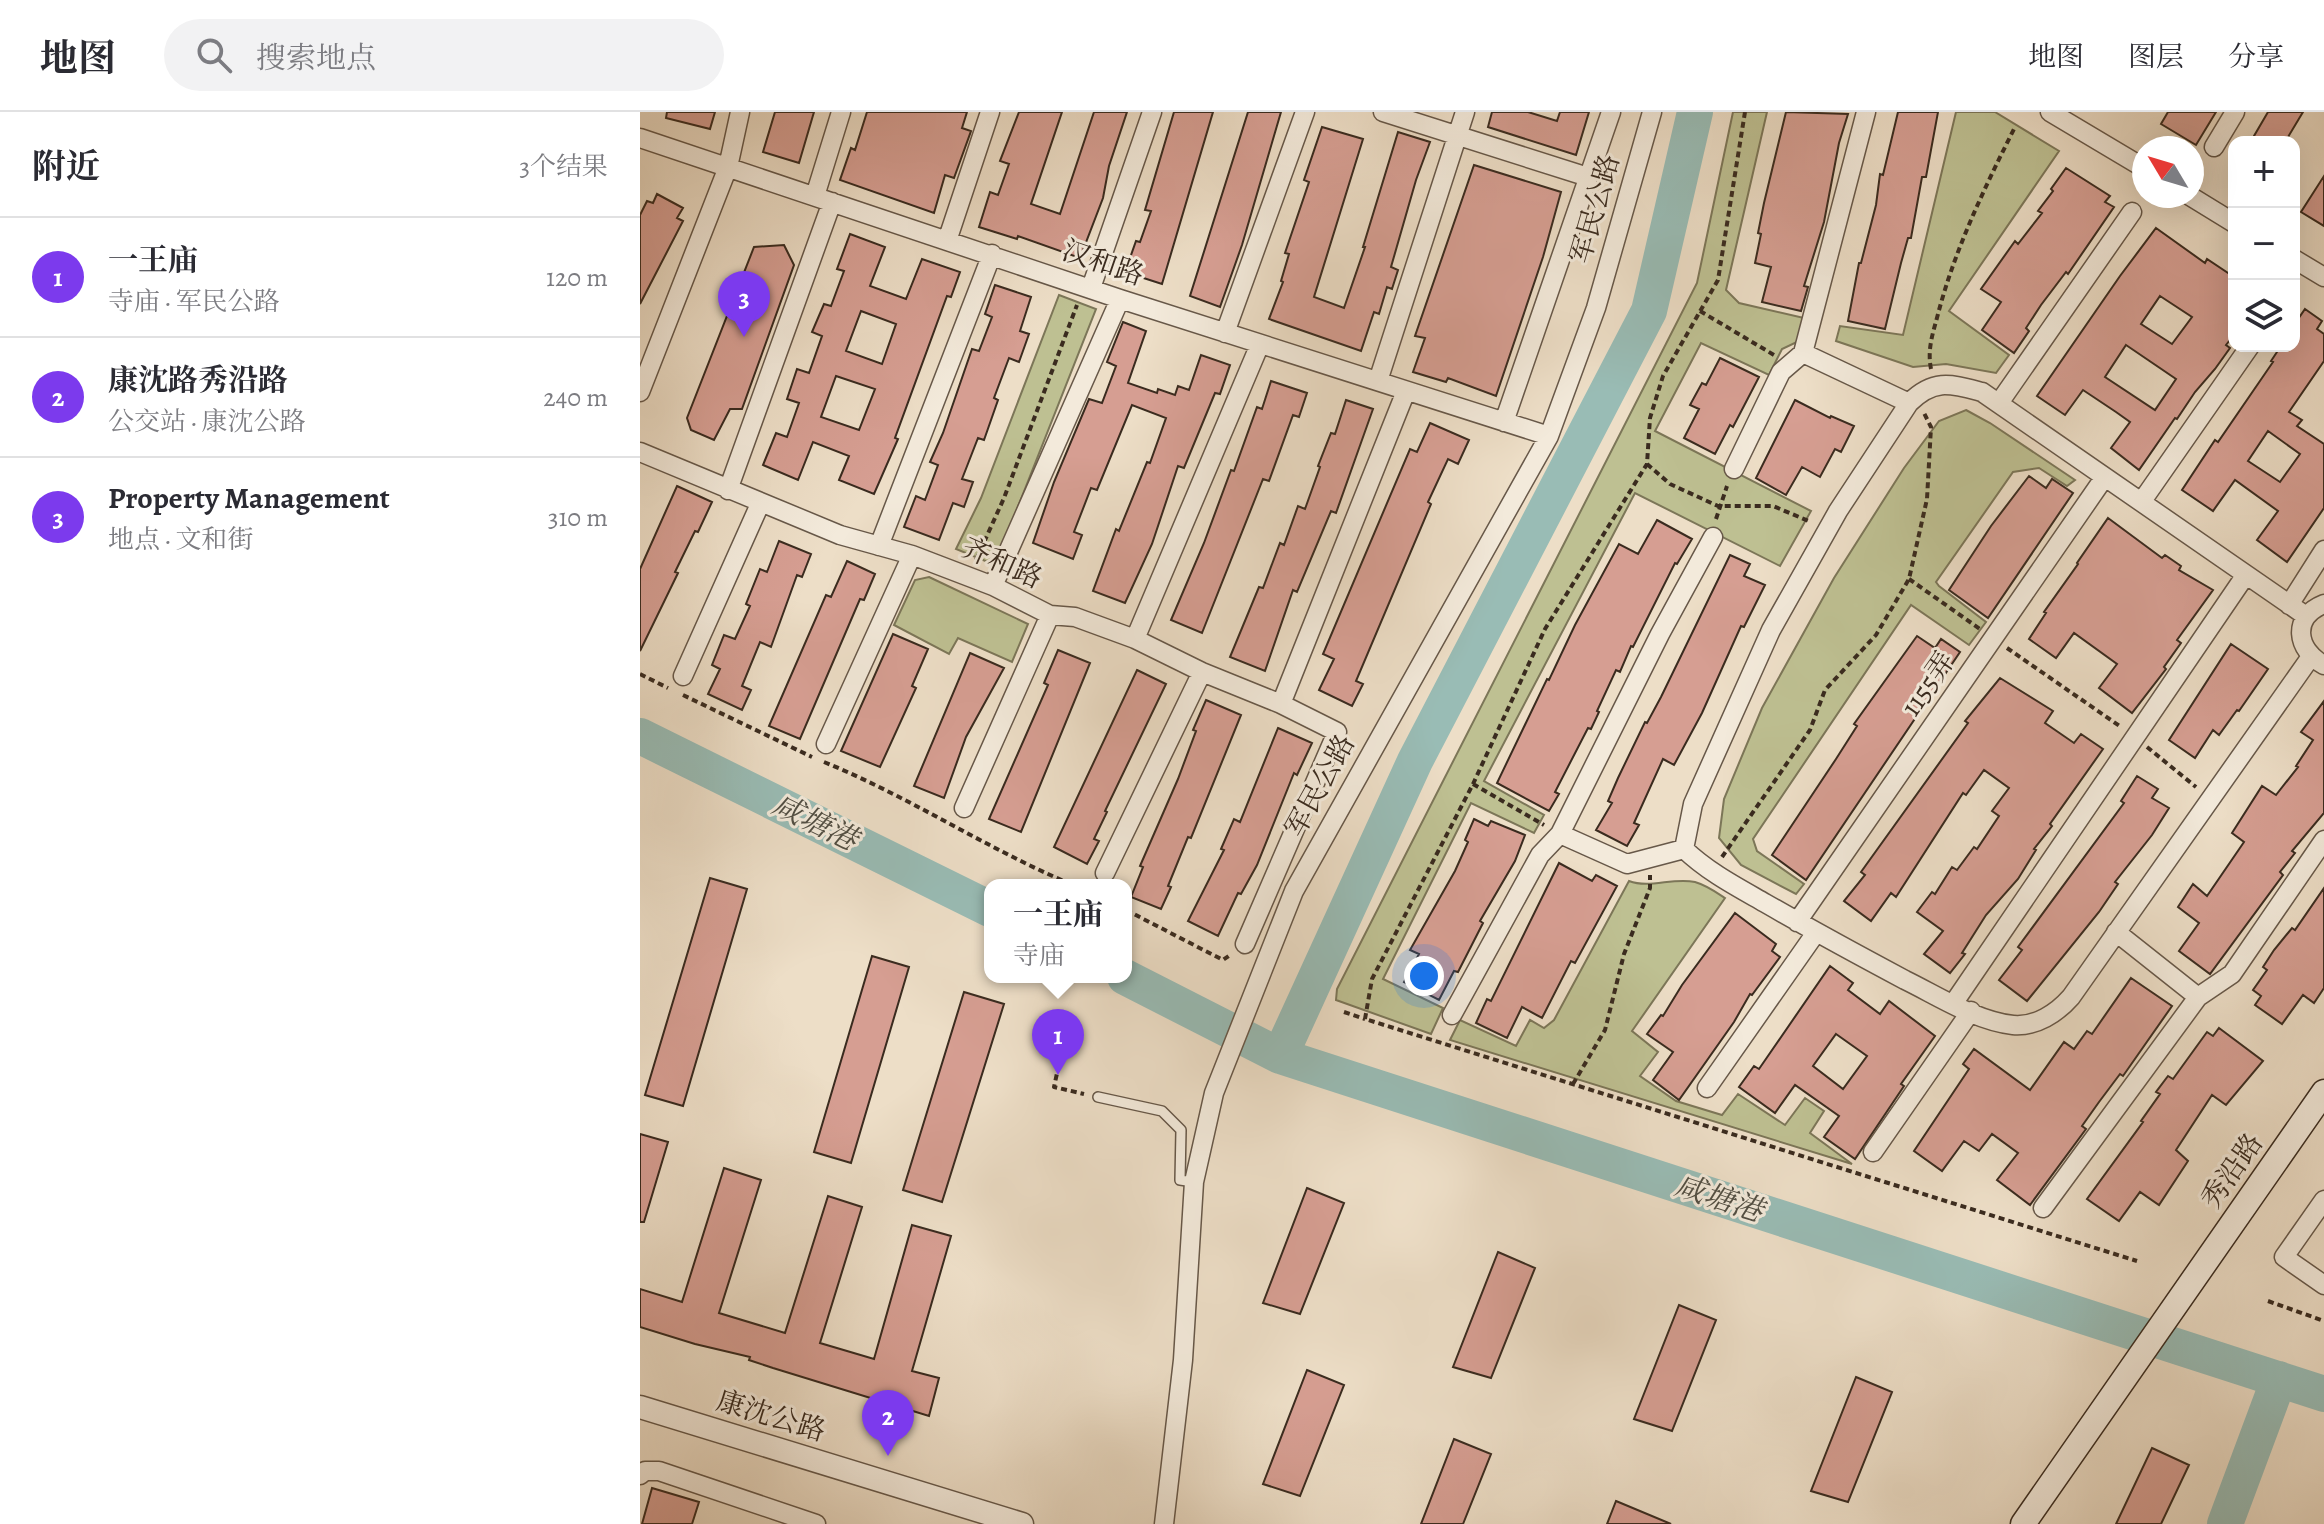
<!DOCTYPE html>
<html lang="zh">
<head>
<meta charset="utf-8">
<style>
	body { margin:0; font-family:Alegreya,"Noto Serif SC",serif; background:#f2f2f3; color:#2b2b33 }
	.controls { position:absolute; right:24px; top:24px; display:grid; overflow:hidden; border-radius:16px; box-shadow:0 8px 32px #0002 }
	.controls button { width:72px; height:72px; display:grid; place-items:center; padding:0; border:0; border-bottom:2px solid #e1e1e2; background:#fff; color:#2b2b33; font:40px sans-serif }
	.compass { position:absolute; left:1492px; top:24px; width:72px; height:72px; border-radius:50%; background:#fff; box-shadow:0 8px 32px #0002; rotate:308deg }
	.you { position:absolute; left:784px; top:864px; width:28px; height:28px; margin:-20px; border:6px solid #fff; border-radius:50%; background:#1a73e8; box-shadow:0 0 0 12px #1a73e833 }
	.badge { display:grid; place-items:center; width:52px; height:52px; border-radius:50%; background:#7c3aed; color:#fff; font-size:26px; font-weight:700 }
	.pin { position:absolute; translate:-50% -66px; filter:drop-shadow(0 2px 4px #0008) }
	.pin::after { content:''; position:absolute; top:42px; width:28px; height:24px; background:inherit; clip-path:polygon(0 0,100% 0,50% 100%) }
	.popup { position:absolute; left:344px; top:767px; width:148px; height:104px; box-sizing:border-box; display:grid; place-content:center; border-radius:16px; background:#fff; filter:drop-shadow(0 2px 6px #0005); font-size:26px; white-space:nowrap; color:#7c7c81 }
	.popup b { font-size:30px; color:#2b2b33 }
	.popup::after { content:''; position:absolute; left:50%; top:100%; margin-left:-16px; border:16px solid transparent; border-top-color:#fff }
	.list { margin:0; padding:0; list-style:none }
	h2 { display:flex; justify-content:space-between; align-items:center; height:104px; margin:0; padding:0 32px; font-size:34px }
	h2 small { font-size:26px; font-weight:400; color:#7c7c81 }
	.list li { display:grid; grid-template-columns:52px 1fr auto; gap:24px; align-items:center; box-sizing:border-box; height:120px; padding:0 32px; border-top:2px solid #e1e1e2 }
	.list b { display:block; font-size:30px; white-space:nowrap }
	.list p { margin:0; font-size:26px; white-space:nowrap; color:#7c7c81 }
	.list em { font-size:26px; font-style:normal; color:#7c7c81 }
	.icon { flex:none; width:44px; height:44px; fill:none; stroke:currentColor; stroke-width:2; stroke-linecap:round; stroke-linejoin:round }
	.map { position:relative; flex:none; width:1684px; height:1412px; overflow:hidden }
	header { display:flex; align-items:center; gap:48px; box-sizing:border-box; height:112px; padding:0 40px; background:#fff; border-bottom:2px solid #e1e1e2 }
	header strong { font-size:38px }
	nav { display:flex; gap:44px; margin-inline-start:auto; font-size:28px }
	.search { width:560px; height:72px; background:#f2f2f3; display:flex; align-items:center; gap:20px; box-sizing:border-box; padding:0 28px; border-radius:44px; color:#7c7c81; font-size:30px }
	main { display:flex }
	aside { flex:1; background:#fff }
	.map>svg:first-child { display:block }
	.green { fill:#bec092; stroke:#7c7658; stroke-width:2 }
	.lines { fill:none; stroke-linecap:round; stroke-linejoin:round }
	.river { stroke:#99bcb5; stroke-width:36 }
	.building { fill:#d69e92; stroke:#3a2b1f; stroke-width:2; fill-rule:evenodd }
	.service-casing { stroke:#675849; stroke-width:12 }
	.minor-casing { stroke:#675849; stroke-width:21 }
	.tertiary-casing { stroke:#675849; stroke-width:25 }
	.secondary-casing { stroke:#3a2b1f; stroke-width:27 }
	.path { stroke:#3a2b1f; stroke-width:4; stroke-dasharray:6 4; stroke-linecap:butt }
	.service { stroke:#f3eadb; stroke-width:9 }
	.minor { stroke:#f3eadb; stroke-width:18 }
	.tertiary { stroke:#f3eadb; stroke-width:22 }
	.secondary { stroke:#f3eadb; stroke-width:24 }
	.labels { text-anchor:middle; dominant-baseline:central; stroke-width:6; stroke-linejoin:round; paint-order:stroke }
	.street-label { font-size:28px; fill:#3a2b1f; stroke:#f3eadb }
	.water-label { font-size:30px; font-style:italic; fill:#524f44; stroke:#f3eadb }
</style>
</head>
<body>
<header>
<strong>地图</strong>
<div class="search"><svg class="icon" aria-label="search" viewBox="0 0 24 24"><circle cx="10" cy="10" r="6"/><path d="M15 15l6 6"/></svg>搜索地点</div>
<nav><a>地图</a><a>图层</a><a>分享</a></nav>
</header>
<main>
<aside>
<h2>附近<small>3个结果</small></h2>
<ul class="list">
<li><span class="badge">1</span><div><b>一王庙</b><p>寺庙 · 军民公路</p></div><em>120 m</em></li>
<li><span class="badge">2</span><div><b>康沈路秀沿路</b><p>公交站 · 康沈公路</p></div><em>240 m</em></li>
<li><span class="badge">3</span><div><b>Property Management</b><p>地点 · 文和街</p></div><em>310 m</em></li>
</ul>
</aside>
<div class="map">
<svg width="1684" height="1412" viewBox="0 0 1684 1412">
	<rect width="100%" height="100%" fill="#eddec7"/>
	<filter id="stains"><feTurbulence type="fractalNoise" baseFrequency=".0025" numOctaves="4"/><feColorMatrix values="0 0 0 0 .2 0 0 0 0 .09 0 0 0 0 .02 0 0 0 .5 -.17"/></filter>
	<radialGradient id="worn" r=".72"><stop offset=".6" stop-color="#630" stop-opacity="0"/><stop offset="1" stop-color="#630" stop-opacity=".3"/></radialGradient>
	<!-- green -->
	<path class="green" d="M1093,0H1127L1086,178L1099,191L1164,206L1159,229L1142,237L1129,263L1061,231L1015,319L1171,399L1140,454L995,381L844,669L904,703L894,721L831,691L743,867L803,896L791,922L696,888L697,877L1057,171Z
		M1316,0H1355L1419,39L1309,199L1369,243L1356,261L1306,252L1273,255L1196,229L1200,214L1263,223Z
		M419,183L456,197L355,453L316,437L341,386Z
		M1326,298L1350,311L1435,368L1427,374L1399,356L1373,360L1296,470L1299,474L1346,510L1329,533L1271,493L1113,727L1117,739L1164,772L1156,782L1101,753L1079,726L1084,687L1122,596L1194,466L1264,356L1299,309Z
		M289,465L388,512L372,550L318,526L309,542L254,513L275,468Z
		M989,769C1010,777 1033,765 1055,770C1066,773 1076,780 1085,786L992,919L1018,940L1000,964L1036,989L1082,1003L1098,982L1145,1013L1165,986L1184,999L1170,1021L1212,1052L810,928L820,908L876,934L890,908L904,916L914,908Z"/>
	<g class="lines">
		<!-- river -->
		<path class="river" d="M0,624L350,797
			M485,865L640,944L1684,1282
			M640,944L775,649L1009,199L1055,0
			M1585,1412L1639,1267"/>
	</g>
	<!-- building -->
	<path class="building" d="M27,0H75L70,17L26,6Z
		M135,0H174L159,51L123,40Z
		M227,0H327L322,16L331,19L314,66L305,63L294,101L200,68L211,36L215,38Z
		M379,0H422L391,92L420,102L454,0H487L469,54L463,86L440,146L378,124L377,127L339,115L350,80L358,83L369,52L360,49Z
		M534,0H573L522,172L485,160L496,129L500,130L511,99L505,98Z
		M608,0H641L602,133L580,195L550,184Z
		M852,0H888L917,9L920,0H949L936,43L848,15Z
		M1146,0L1208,2L1199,31L1184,110L1164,174L1168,175L1161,199L1122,190L1131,155L1115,151L1121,122L1118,121L1124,91Z
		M1258,0H1298L1286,65H1282L1271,126H1268L1261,151L1245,217L1208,209L1219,151H1221L1236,93L1240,62L1243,63Z
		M1528,0H1576L1556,33L1521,12Z
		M1628,0H1663L1645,30H1624L1614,24Z
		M682,15L723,27L674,185L704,196L725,135H723L758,20L790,30L776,68L751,155L758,158L752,177L747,175L739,202L734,200L721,239L629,207L643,170L641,169L649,142L645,141L669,70L664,68Z
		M834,53L921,80L903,145L856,284L808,266L806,270L773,260L785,226L775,224Z
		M1426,56L1470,84L1465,90L1474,95L1428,162L1426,160L1401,193L1386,216L1389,219L1374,241L1342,218L1361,190L1341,177L1375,129L1378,132L1402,101L1398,99L1413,79L1411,77Z
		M1684,64V114L1661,100Z
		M17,82L43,96L37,106L43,109L0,192V103L7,89L13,91Z
		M1516,116L1565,151L1567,147L1594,165V223L1586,233L1590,236L1575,257L1555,280L1537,307L1535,306L1499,358L1471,336L1490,310L1476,300L1443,278L1425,303L1397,284L1480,164ZM1520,184L1552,205L1532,232L1501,212ZM1486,233L1536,267L1515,298L1465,265Z
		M210,122L245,135L230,174L266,187L282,147L320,160L311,185L307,184L255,326L258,327L234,382L199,368L209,344L173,330L158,368L123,353L136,321L147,325L159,291L147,287L157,257L169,261L182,224L172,220L184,192L191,194L204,159L197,157ZM221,199L256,212L242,252L206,239ZM196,264L235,277L219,318L181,305Z
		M144,133L154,153L102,297H90L74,328L51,318L47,306L114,135Z
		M355,173L391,185L380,219L389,222L379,250L369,246L354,286L358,288L344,328L338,326L322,367L333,370L324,395L313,391L299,428L264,415L276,384L285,388L298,353L290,350L303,321L332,237L339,239L352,205L345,202Z
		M1665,197L1682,209L1677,217L1684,222V249L1649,300L1662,308L1657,314L1684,332V396L1647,450L1617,428L1638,399L1595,368L1573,399L1542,378L1575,328L1578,330L1633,250L1631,249L1641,234H1654V213ZM1628,319L1660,342L1640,370L1608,349Z
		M483,210L506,219L488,271L517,281L518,277L535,283L538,274L549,278L561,243L590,253L580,282L575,281L544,356L538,354L512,432L485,491L453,479L476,417L479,419L507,350L510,351L526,306L492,293L457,378L451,376L434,420L442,423L433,447L393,431L414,370L449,287L462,291L476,254L467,250Z
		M1080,246L1119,265L1093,315L1090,313L1075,342L1044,326L1059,297L1050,293L1062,271L1066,273Z
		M631,269L667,281L659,305L653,303L629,369L623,367L562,521L531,508L564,431L591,358L594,359L617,295L622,297Z
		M706,288L733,297L696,401L691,399L657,480L653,478L625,559L590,545L619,475L623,476L640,431L644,433L658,394L665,397L680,355L678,354L691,321L695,322Z
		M1155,288L1190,306L1191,304L1214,314L1201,340L1195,337L1180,365L1162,355L1146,383L1116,366Z
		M790,311L829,328L818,352L808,347L788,390L791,392L716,569L723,572L712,594L679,578L694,547L683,542L770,337L777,340Z
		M1389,364L1406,376L1412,367L1433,381L1348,506L1309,478L1351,414Z
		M37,374L72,390L58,420L55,419L35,460L38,461L0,539V457Z
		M1468,406L1522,446L1525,443L1541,454L1539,458L1573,478L1537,528L1541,531L1524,555L1526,557L1492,601L1459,576L1477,552L1434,521L1416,546L1389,527L1406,501L1404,500L1438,452L1437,451Z
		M1017,408L1052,427L1037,452L1035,451L993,535L991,534L980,560L976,558L957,599L959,600L951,617L948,616L915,680L919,682L909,699L857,671L907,567L909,568L935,513L979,432L998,442Z
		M139,429L171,442L162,465L157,463L131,535L120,530L102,574L111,578L102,598L68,582L80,557L72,553L84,523L95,527L110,494L106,492L120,457L127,460Z
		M1090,443L1110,452L1104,464L1125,473L1104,515L1101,514L1062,601L1034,653L1023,647L994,711L999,713L987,734L956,718L972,691L968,689L978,666L1005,610L1007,611L1021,585Z
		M207,449L235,462L224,488L220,487L160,627L129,614L186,483L191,485Z
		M253,522L288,537L272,574L276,576L240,655L201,639Z
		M1277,524L1295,536L1301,527L1320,540L1166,768L1132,743L1196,647L1217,614L1214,612Z
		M1591,532L1628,557L1599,599L1597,598L1579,623L1573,618L1555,646L1529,628Z
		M418,538L450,551L381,720L349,707L408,573L404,571Z
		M330,541L364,556L326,625L304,686L274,674Z
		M497,558L526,572L465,699L467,700L454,727L459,729L447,752L414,735Z
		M1360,566L1413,599L1405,611L1434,631L1441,622L1463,637L1410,712L1412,714L1394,737L1396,738L1378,767L1346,803L1322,841L1325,842L1310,861L1284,842L1303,819L1277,800L1292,780L1295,782L1312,755L1317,758L1334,735L1337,737L1359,704L1352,699L1369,676L1344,658L1326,683L1323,681L1256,785L1251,781L1231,809L1204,789L1225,763L1221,760L1328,611L1325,609Z
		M566,588L601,603L551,726L548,725L528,774L531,775L521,797L491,785L503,755L500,754L538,667L556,619L553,618Z
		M1684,589V701L1652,739L1655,741L1640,760L1643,763L1570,862L1539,839L1559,811L1538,795L1553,772L1567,784L1604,730L1592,721L1622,674L1636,683L1658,655L1656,654L1673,628L1661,620Z
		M638,616L672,631L657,663L654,661L617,753L601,782L598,781L578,824L548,809L584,738L581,737L594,707L600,710Z
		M1497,664L1518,677L1512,686L1529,696L1512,723L1475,770L1478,772L1459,800L1387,889L1359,868L1382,838L1378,835L1484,691L1481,689Z
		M834,707L848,714L851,709L885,723L875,749L840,809L843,811L818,860L814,859L799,888L764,870L779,842L770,838L815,759L828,730L825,728Z
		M919,751L952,769L956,763L977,774L935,851L931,849L902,906L882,895L867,926L836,911L847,887L851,889Z
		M70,766L107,777L43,994L5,983Z
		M1684,776V876L1674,891L1663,883L1642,912L1615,893L1621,884L1613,878L1627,858L1623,855L1634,838L1652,816L1655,818Z
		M1095,801L1136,832L1132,839L1140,845L1112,883L1110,882L1094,910L1039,988L1013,968L1033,940L1007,922L1021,903L1023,904L1042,873Z
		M232,844L269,855L211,1051L174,1040Z
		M1190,854L1213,871L1208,878L1240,902L1249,889L1295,924L1261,972L1264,974L1215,1047L1184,1025L1199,1004L1155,973L1135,1001L1099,975L1114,954L1119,957ZM1196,922L1227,944L1203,977L1173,954Z
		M1491,866L1532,894L1483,964L1480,962L1459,990L1442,1014L1446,1017L1390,1093L1357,1068L1378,1041L1352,1022L1339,1039L1324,1029L1302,1059L1274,1039L1329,957L1323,952L1334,937L1390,978L1424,930L1434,937L1447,919L1452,922Z
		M324,880L364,892L302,1090L263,1078Z
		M1579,916L1623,949L1586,993L1572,983L1536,1038L1548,1049L1519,1093L1500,1080L1479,1109L1447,1087L1503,1010L1501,1009L1520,982L1516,980L1528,964L1533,967L1567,920L1573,924Z
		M0,1022L28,1030L4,1110H0Z
		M84,1056L121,1068L79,1201L145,1221L188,1084L222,1095L180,1231L234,1247L272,1113L311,1124L272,1259L299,1266L289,1304L133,1256L109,1248L110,1245L55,1232L0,1215V1177L42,1190Z
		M667,1076L704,1091L660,1202L623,1191Z
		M858,1140L895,1156L851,1266L813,1255Z
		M1039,1193L1076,1208L1032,1319L994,1307Z
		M667,1258L704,1273L660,1384L623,1372Z
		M1216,1265L1252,1280L1208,1390L1171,1379Z
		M814,1327L851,1342L823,1412H781Z
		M1512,1336L1549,1353L1521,1412H1476Z
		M12,1376L59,1390L52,1412H2Z
		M976,1389L1031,1412H967Z"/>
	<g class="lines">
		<!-- service casing -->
		<g class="service-casing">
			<path id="service" d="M458,985L522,999L541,1018L540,1068L554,1070"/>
		</g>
		<!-- minor casing -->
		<g class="minor-casing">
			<path id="minor" d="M743,0L948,65
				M1226,0L1163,241L1269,291
				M1410,0L1504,56
				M0,26L480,187L909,324
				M1574,35L1595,0
				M175,84L201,0
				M1550,84L1594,111
				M307,129L350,0
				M1654,147L1684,165
				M451,176L512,0
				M585,221L665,0
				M738,269L825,0
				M0,280L88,55L100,0
				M1359,291L1492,100
				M864,310L971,0
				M0,340L200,423L272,443L353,474L410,503L435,505L495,527L562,560L641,592L697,620L605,832
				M1094,357L1141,260L1163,241
				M88,378L192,90
				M1502,389L1610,234
				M239,434L352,142
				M353,474L480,187
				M1684,492C1651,505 1656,538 1684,553
				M1649,493L1684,438
				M1666,504L1342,280C1311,272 1294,266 1269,291L1198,399L1131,518L1053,692L1044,737C1068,760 1097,775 1125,791C1172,818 1218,843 1265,868C1298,884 1336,909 1373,913C1396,915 1417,901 1431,885L1670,546
				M495,527L620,232
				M43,564L120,392
				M641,592L766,279
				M186,632L272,443
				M324,696L410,503
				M920,722L987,752L1044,737
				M465,761L562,560
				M1157,810L1464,366
				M1476,820L1558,885
				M1313,892L1605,464
				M812,903L900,743L920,722L1020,522L1073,425
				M1067,976L1175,822
				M1233,1040L1331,899
				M1684,1088L1644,1145L1684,1173
				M1403,1096L1558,885L1592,862L1684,728
				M0,1363L5,1359H19L176,1412
				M524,1412L543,1248L554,1070L574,981L654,779L909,324L956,196L1012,0"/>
		</g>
		<!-- tertiary casing -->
		<g class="tertiary-casing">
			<path id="tertiary" d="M0,1295L382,1412"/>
		</g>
		<!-- secondary casing -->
		<g class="secondary-casing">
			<path id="secondary" d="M1383,1412L1684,980"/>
		</g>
		<!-- path -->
		<path class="path" d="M1105,0L1078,168L1023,264L1010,306L1007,352L905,517L833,672L732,867L725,907L1497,1149
			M1060,199L1134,243
			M1291,257C1287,237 1293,221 1298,202C1315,137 1344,77 1374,17
			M1007,352L1030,372L1078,394H1133L1171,410
			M1076,407L1087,374
			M336,448L364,386L437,193
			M1269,467L1340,517
			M1367,536L1481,615
			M0,562L28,576
			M43,583L172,645
			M1507,635L1556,675
			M184,650C270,685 347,737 433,773
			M833,672L904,713
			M1082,745L1170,618L1185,578L1236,523L1269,467L1287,387L1291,315L1284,301
			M486,798L583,848L590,843
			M704,900L725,907
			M421,943L414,975L444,982
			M933,972L965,918L984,842L1010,776V763
			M1628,1189L1684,1209"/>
		<!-- service -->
		<use href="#service" class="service"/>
		<!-- minor -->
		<use href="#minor" class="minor"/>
		<!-- tertiary -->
		<use href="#tertiary" class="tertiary"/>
		<!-- secondary -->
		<use href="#secondary" class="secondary"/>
	</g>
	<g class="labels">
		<!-- street labels -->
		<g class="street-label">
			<text transform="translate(955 97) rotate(-74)">军民公路</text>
			<text transform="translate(463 151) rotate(19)">汉和路</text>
			<text transform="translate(362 451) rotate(24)">齐和路</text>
			<text transform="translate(1288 572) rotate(-55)">1155弄</text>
			<text transform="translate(680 674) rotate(-61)">军民公路</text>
			<text transform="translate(1592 1059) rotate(-55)">秀沿路</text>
			<text transform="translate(131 1304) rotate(17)">康沈公路</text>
		</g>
		<!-- water labels -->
		<g class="water-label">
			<text transform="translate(175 710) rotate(26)">咸塘港</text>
			<text transform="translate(1079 1086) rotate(18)">咸塘港</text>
		</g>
	</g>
	<rect width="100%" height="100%" filter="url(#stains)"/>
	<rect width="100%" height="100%" fill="url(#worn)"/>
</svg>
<div class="controls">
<button>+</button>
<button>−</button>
<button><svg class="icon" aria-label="layers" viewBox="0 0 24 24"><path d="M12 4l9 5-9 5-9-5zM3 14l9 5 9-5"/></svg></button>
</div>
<svg class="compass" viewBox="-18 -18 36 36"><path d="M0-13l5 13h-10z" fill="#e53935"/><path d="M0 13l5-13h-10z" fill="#7c7c81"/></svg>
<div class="you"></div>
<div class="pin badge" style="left:418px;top:963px">1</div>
<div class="popup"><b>一王庙</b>寺庙</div>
<div class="pin badge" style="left:248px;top:1344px">2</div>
<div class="pin badge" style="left:104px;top:225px">3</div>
</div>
</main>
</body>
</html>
